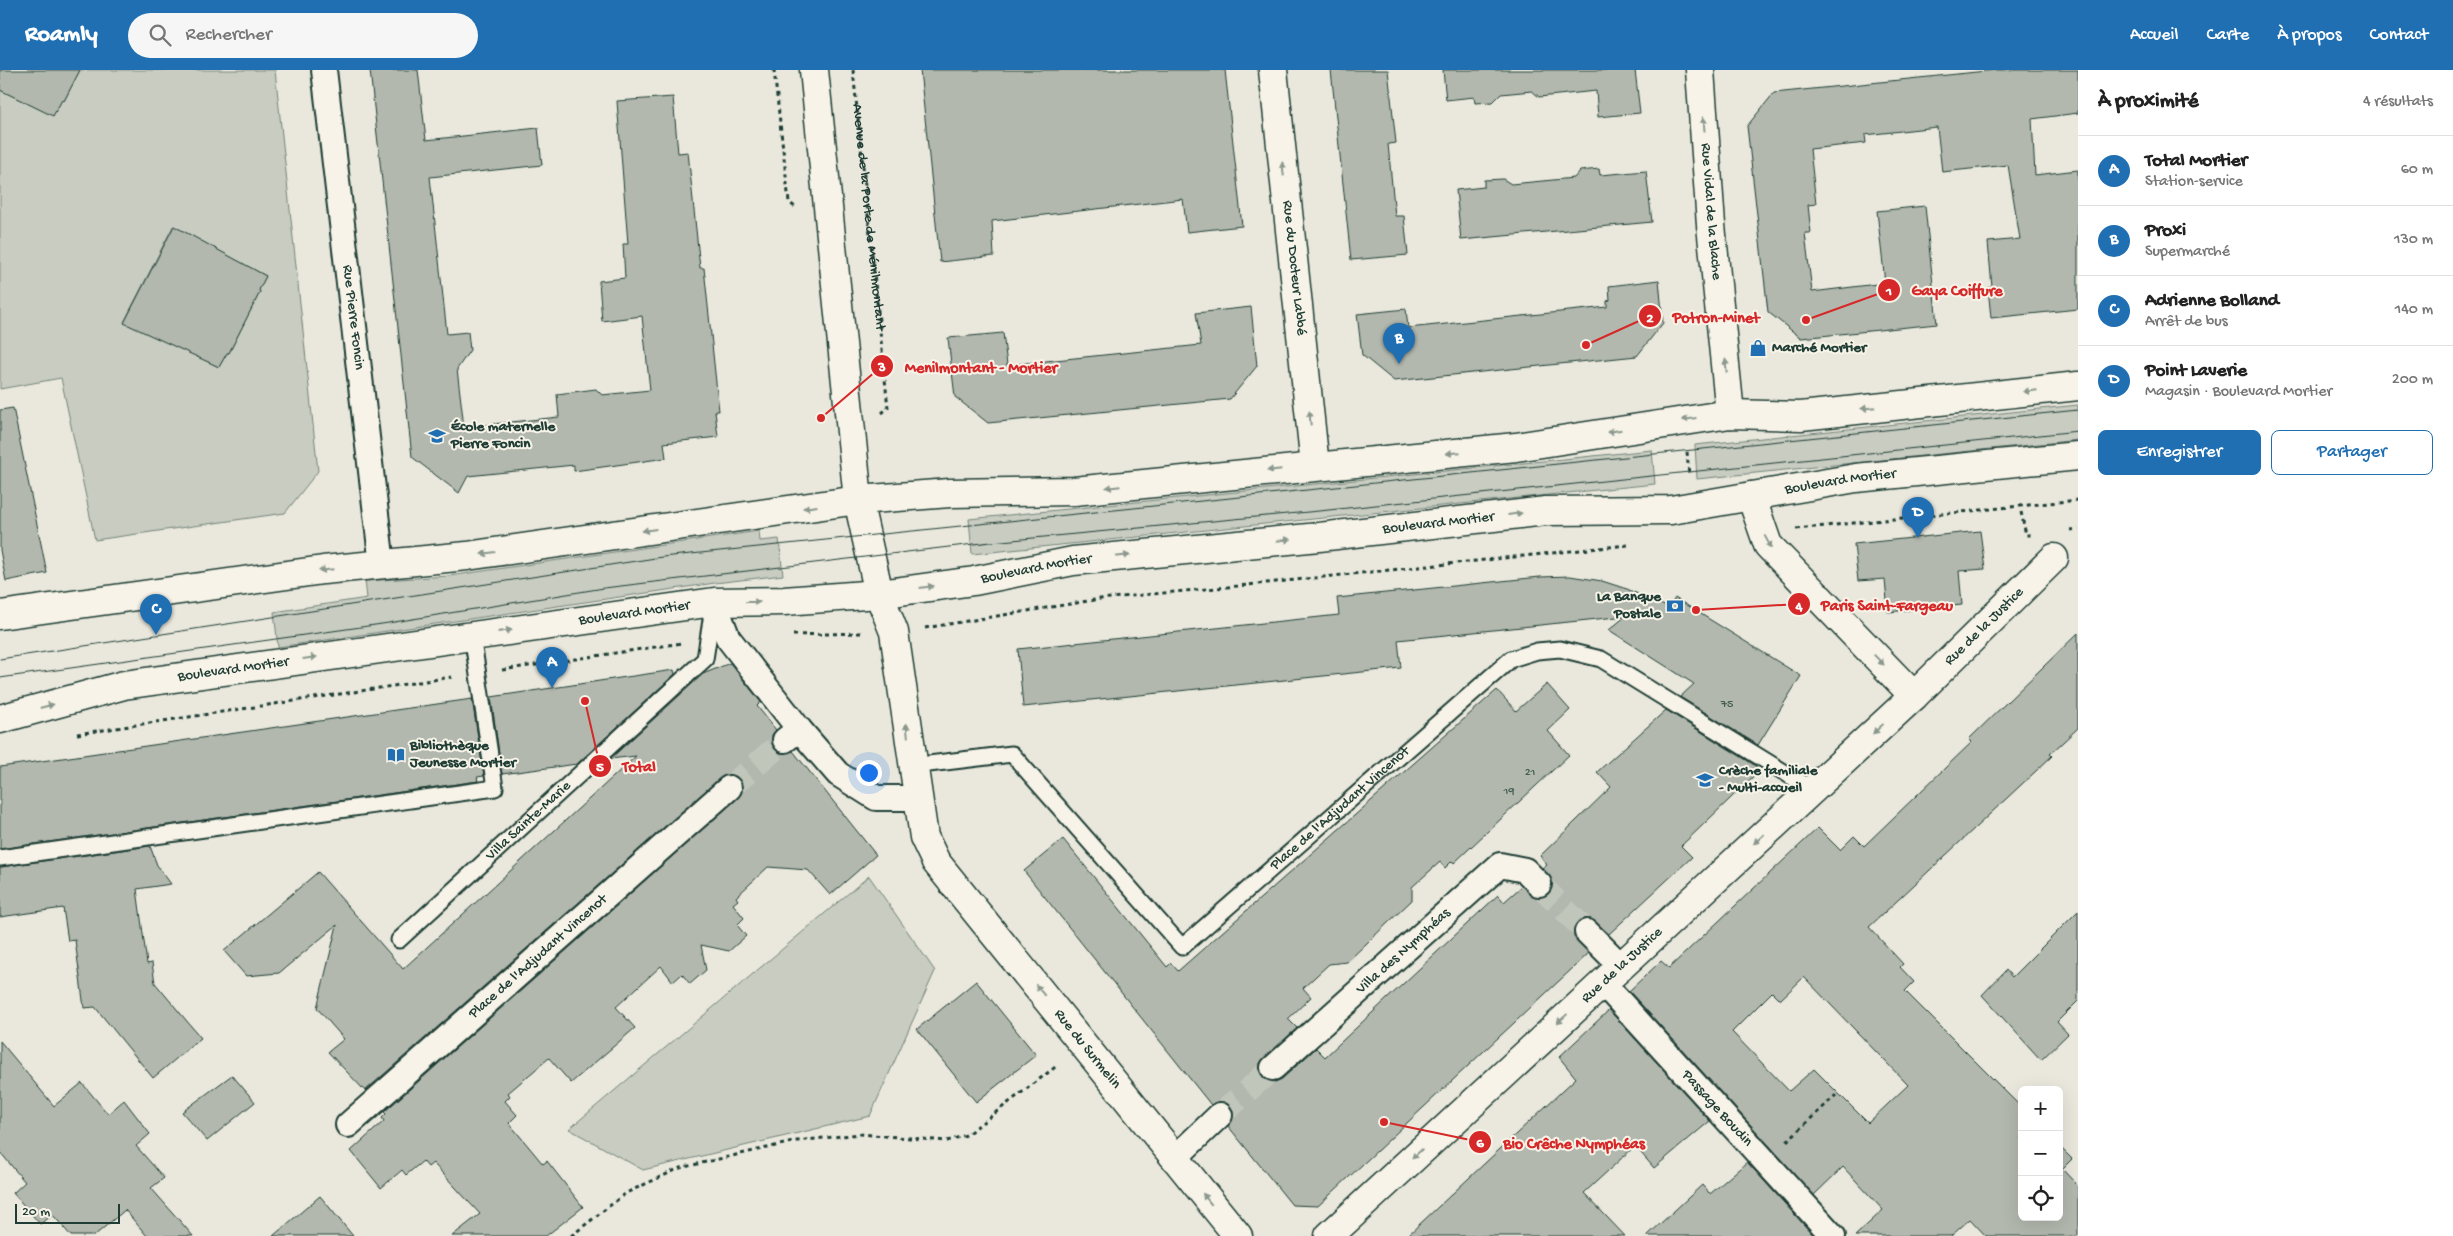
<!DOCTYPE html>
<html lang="fr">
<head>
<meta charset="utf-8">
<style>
	body { margin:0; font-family:"Gochi Hand",sans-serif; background:#f6f6f6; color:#222 }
	.controls { position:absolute; right:15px; bottom:15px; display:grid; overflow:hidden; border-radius:8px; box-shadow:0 5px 20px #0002 }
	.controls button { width:45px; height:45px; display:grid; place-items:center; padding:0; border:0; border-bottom:1px solid #e0e0e0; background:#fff; color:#222; font:25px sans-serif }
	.scale { position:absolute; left:15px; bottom:12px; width:105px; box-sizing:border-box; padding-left:5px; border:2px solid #1f3d34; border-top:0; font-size:14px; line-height:18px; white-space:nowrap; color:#1f3d34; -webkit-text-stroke:4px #f7f3e8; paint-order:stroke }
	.you { position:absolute; left:868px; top:702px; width:18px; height:18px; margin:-12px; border:4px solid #fff; border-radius:50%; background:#1a73e8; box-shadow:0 0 0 8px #1a73e833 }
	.badge { display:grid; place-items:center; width:32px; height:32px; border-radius:50%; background:#1f6fb2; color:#fff; font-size:16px; font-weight:700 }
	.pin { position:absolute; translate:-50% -41px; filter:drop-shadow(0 1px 2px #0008) }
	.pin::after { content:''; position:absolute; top:26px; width:18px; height:15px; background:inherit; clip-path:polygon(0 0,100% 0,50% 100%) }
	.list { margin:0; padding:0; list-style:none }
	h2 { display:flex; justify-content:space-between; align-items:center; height:65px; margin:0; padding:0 20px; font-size:21px }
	h2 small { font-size:16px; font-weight:400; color:#767676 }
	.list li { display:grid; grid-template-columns:32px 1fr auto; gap:15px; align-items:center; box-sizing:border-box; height:70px; padding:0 20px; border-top:1px solid #e0e0e0 }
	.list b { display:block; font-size:19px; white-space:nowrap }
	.list p { margin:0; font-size:16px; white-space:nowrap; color:#767676 }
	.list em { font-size:16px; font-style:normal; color:#767676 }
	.actions { display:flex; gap:10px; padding:15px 20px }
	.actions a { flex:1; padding:11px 0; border:1px solid #1f6fb2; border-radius:8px; text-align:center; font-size:18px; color:#1f6fb2 }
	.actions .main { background:#1f6fb2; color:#fff }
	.icon { flex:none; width:28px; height:28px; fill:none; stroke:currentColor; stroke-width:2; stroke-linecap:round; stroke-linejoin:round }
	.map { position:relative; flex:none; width:2078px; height:1166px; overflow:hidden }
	header { display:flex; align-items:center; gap:30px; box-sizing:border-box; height:70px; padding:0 25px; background:#1f6fb2; color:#fff }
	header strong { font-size:24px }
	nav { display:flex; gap:28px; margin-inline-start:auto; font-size:18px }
	.search { width:350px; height:45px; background:#f6f6f6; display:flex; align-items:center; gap:12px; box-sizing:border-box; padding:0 18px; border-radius:28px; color:#767676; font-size:19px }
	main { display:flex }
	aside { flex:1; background:#fff }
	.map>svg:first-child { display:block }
	.green { fill:#c8ccc1; stroke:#74847a; fill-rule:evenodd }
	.building { fill:#b2b8ae; stroke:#1f3d34; fill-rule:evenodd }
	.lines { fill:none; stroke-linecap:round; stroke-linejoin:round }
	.pedestrian-tunnel { stroke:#c1c6bb; stroke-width:24; stroke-dasharray:24 12; stroke-linecap:butt }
	.service-casing { stroke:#1f3d34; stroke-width:19 }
	.pedestrian-casing { stroke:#1f3d34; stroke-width:28 }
	.minor-casing { stroke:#1f3d34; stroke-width:31 }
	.primary-casing { stroke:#1f3d34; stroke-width:31 }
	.path { stroke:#1f3d34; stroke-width:3; stroke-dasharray:4 4; stroke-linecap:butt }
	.service { stroke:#f7f3e8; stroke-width:15 }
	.pedestrian { stroke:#f7f3e8; stroke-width:24 }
	.minor { stroke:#f7f3e8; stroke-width:28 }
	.primary { stroke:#f7f3e8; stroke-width:28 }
	.tram { stroke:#1f3d34; stroke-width:1 }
	.oneway { fill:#8b988e }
	.labels { text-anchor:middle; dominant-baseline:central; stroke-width:4; stroke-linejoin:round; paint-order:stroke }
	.number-label { font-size:12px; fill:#445c52 }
	.street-label { font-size:15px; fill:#1f3d34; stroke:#f7f3e8 }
	.poi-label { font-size:15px; font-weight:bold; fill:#1f3d34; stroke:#f7f3e8; text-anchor:start }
	.leader { fill:none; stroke:#d62828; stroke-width:2 }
	.callout-dot { fill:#d62828; stroke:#f7f3e8; stroke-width:2 }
	.mark-label { font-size:15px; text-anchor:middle; font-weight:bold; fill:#fff }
	.callout-label { font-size:16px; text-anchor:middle; font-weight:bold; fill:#d62828; stroke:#f7f3e8; stroke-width:4; stroke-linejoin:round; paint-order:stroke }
</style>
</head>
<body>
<header>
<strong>Roamly</strong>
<div class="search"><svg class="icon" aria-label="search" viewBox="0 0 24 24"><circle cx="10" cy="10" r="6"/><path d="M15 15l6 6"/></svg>Rechercher</div>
<nav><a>Accueil</a><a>Carte</a><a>À propos</a><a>Contact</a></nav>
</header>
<main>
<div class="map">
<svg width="2078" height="1166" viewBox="0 0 2078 1166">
	<rect width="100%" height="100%" fill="#eae8dd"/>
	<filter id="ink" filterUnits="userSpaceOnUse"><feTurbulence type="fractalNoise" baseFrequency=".02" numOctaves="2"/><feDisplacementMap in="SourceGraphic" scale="10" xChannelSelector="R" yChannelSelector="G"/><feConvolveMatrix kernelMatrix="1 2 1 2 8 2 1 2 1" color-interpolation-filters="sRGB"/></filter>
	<g filter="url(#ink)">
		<!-- green -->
		<path class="green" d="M80,0H275L318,401L285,443L95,470L61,308L0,319V20L53,45L62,30L64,31ZM173,156L266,206L259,220L260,222L229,283H227L219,297L124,252Z
			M2078,335V370L1697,409L1695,375Z
			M1652,380L1655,414L972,484L969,449Z
			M759,461L760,471L779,469L783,505L715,513L278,577L274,542L367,528L365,511L449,506Z
			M869,806L935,901L870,1046L643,1100L569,1059Z"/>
		<!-- building -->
		<path class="building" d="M0,0H80L64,31L62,30L53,46L0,20Z
			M370,0H418L426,70L538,58L542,95L430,107L447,264L468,262L470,280L457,299L464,357L559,347L557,324L596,319L602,325L650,320L642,246L602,251L599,211L625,208L623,174H628L617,31L673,27L678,83L688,82L700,198H704L719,341H715L718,367L664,373L666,388L574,401V395L468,406L459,423L412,387Z
			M920,0H1225L1242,156L1187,162L1183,129L992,151L994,186L940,192Z
			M1331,0H1388L1396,73L1388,74L1395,146H1404L1408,185L1351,190Z
			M1443,0H1635L1640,43L1598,47L1596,21L1539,27L1532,21L1501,24L1493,32L1475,33L1474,27L1446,30Z
			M1996,0H2078V43L2032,49L2035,105L2078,100V239L1991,248L1988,218L1992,217L1988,172L2020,169L2008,95L1942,102L1937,57L1865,65L1866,73L1810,79L1816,134L1808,135L1811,163H1805L1812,222L1885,213L1877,141L1925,136L1937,254L1801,268L1768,242L1747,56L1774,23Z
			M1599,99L1600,105L1646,101L1652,152L1461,170L1456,120L1484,117V110L1503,109L1511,114L1574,108L1580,101Z
			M174,156L266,206L259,220L260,222L229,283H227L219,297L124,253Z
			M1659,210L1663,253L1637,286L1394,311L1362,285L1357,244L1406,239L1408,258L1607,237V231L1610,230L1609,216Z
			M1251,237L1257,296L1230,329L988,353L955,327L948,268L1003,263L1007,295L1201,275L1196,243Z
			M13,338L47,503L6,511L0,480V340Z
			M1980,461L1985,499L1959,501L1962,535L1888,542L1885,509L1858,511L1854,474Z
			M1570,506L1602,511L1627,519L1669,538L1675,528L1801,606L1758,675L1680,627L1694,614L1609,560L1626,546L1398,570L1401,598L1023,637L1018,579L1339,545L1337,528L1540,507Z
			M2078,563V658L2050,684L2052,686L1869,857L1903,894L1900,897L1914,912L1905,921L2022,1038V1147H2059V1076L2072,1089L2062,1099L2078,1116V1166H1986L1970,1149L1951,1166H1855L1883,1140L1843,1097L1814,1125L1629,921L1661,891L1669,898L1818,758L1840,780L1854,766L1864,776L1972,672L1969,669ZM1804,907L1908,1015L1868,1053L1814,999L1789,1021L1732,962L1772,922L1780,930Z
			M730,593L761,632L757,636L776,660L772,665L774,678L780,683L793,681L876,785L830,825L808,800L768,797L736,827L738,830L733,834L744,848L737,855L746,866L729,881L701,875L706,900L690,914L682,904L673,912L661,896L616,937L635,958L571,1013L549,988L508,1023L510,1026L505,1031L517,1045L509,1053L543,1094L547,1091L583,1137L546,1166H452L480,1144L433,1093L428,1097L423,1091L406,1105L402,1100L381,1118L351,1081L384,1051L382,1048L386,1044L384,1042L738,728L742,722L740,709L733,705L720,708L365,1021L328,982L344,969L317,938L337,855L279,903L246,906L224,881L318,802L403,899L636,686L610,689L703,604Z
			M674,600L675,604L577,694L502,704L491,627Z
			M1547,614L1570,640L1548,661L1569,685L1454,793L1452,791L1445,798L1440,792L1412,817V830L1347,892L1329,894L1303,918L1311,927L1288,949L1297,958L1260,993V1000L1263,1007L1275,1012L1282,1009L1316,978L1325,987L1498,825L1504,832L1522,816L1535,827H1542L1548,824L1552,818V811L1542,798L1547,794L1540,786L1611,717L1597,702L1666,640L1756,696L1758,702L1681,776L1692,787L1609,864L1591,849H1584L1578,852L1574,858V866L1589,883L1318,1136L1292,1135L1228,1056L1233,1048L1230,1036L1223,1032L1211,1035L1024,801L1063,769L1167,897L1171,893L1178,901L1497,620L1516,641Z
			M472,629L484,706L477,707L478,711L0,779V697Z
			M150,776L157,795L171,814L137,819L147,894L152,893L155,913L201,968L153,1008L95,937L84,938L75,870L68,871L63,838L0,847V797Z
			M2078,841V931L2057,952L2068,964L2041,990L1982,925L2006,900L2012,907Z
			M976,911L1036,985L976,1032L917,959Z
			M1609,940L1710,1051L1654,1098L1635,1076L1584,1123L1625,1166H1407L1576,1008L1559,987Z
			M0,971L54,1036L82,1013L108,1044L124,1030L150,1064L136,1076L164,1108L151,1118L193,1166H147L125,1140L94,1166H71L53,1145L40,1154L13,1123L25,1112L0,1082Z
			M232,1005L255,1032L207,1071L182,1042Z
			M1747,1092L1814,1166H1647L1702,1115L1710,1124Z
			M320,1126L353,1166H273Z"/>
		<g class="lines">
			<!-- pedestrian-tunnel -->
			<path class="pedestrian-tunnel" d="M729,718L785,670
				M1539,814L1587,862
				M1220,1045L1273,998"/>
			<!-- service casing -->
			<g class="service-casing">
				<g id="service">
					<path id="s2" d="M912,696L1012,684L1182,877L1511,589L1537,581L1560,579L1601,589L1813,720"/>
					<path d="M0,788L495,718L472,565"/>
					<path id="s3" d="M399,870L705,589L713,537"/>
				</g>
			</g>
			<!-- pedestrian casing -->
			<g class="pedestrian-casing">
				<g id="pedestrian">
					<path id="s4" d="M324,0L382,495"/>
					<path d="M714,532L728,568L799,659"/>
					<path d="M785,670L799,659L838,704L876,728H916"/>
					<path d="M1587,862L1620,895"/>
					<path id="s5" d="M1602,912L1833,1166"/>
					<path id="s6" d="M1273,998L1500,795L1525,800L1539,814"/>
					<path id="s7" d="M348,1055L729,718"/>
					<path d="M1175,1088L1220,1045"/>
				</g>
			</g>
			<!-- minor casing -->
			<g class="minor-casing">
				<g id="minor">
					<path id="s8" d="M814,0L858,430L879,524L894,562L924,767L936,792L1238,1166"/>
					<path id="s9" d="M1273,0L1315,396"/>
					<path id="s10" d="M1700,0L1711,155L1730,344"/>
					<path d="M1751,426L1768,475L1914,626"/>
					<path id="s11" d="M1329,1166L1914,626L2054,488"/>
				</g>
			</g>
			<!-- primary casing -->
			<g class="primary-casing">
				<g id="primary">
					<path d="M0,545L323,500L467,486L858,430L950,423L1074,421L1516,377L1730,344L1801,346L2078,316"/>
					<path id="s12" d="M0,649L124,615L714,532L784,531L879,524L974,511L1073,491L1319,467L1546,441L1671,440L1856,408L2078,386"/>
				</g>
			</g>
			<!-- path -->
			<g class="path">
				<path d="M774,0L789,132L796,138"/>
				<path id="s1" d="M853,0L888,338L882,343"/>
				<path d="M1687,382L1689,405"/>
				<path d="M2021,442L2026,465H2031"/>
				<path d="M1796,459L2078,430"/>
				<path d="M2070,460L2078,459"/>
				<path d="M925,558L1100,529L1238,516L1628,475"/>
				<path d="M793,565L861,563"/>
				<path d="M502,600L682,573"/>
				<path d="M77,664L452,607"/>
				<path d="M1787,1071L1836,1025"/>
				<path d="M571,1166L626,1123L680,1098L797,1071L860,1064L947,1071L966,1065L1058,995"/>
			</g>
			<!-- service -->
			<use href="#service" class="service"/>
			<!-- pedestrian -->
			<use href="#pedestrian" class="pedestrian"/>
			<!-- minor -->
			<use href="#minor" class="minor"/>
			<!-- primary -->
			<use href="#primary" class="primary"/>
			<!-- tram -->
			<path class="tram" d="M0,589L662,487L2078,340
				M0,608L382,554L604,518L991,472L1319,441L2078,361"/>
		</g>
		<!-- one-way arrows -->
		<defs><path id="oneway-solid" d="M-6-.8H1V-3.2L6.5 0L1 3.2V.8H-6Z" transform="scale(1.25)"/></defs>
		<g class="oneway">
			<use href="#oneway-solid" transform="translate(1704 54) rotate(-94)"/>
			<use href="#oneway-solid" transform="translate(1283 99) rotate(-96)"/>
			<use href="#oneway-solid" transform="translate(1726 296) rotate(-96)"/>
			<use href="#oneway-solid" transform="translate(2030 321) rotate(174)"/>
			<use href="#oneway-solid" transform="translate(1868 338) rotate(174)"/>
			<use href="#oneway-solid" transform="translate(1310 348) rotate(-96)"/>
			<use href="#oneway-solid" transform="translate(1689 349) rotate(173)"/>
			<use href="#oneway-solid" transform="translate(1614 361) rotate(171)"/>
			<use href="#oneway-solid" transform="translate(1453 383) rotate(175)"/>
			<use href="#oneway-solid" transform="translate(1274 400) rotate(174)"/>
			<use href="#oneway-solid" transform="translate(1113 417) rotate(174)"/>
			<use href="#oneway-solid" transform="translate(810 437) rotate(172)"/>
			<use href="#oneway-solid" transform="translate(1515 444) rotate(-7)"/>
			<use href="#oneway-solid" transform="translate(649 460) rotate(172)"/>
			<use href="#oneway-solid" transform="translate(1284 470) rotate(-6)"/>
			<use href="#oneway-solid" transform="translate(1768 472) rotate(62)"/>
			<use href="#oneway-solid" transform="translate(488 483) rotate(172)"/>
			<use href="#oneway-solid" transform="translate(1123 486) rotate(-6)"/>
			<use href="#oneway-solid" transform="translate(326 500) rotate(174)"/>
			<use href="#oneway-solid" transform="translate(927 517) rotate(-8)"/>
			<use href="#oneway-solid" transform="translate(753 532)"/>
			<use href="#oneway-solid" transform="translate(505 561) rotate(-8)"/>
			<use href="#oneway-solid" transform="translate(310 588) rotate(-8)"/>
			<use href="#oneway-solid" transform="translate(1879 590) rotate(46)"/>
			<use href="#oneway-solid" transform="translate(47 636) rotate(-15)"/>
			<use href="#oneway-solid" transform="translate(1878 659) rotate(137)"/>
			<use href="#oneway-solid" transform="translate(907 660) rotate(-97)"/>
			<use href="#oneway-solid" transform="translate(1759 769) rotate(138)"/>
			<use href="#oneway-solid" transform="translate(1040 920) rotate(-129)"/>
			<use href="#oneway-solid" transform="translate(1562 949) rotate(137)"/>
			<use href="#oneway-solid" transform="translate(1417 1084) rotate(137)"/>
			<use href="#oneway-solid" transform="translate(1207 1129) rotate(-128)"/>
		</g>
	</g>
	<!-- icons -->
	<defs>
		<g id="shop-bare" transform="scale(1.35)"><path d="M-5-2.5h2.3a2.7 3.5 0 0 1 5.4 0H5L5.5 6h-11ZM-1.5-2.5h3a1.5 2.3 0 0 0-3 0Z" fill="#1f6fb2" stroke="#f7f3e8" stroke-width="2.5" paint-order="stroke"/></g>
		<g id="school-bare" transform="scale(1.35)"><path d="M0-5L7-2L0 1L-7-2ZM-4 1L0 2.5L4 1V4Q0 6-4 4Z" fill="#1f6fb2" stroke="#f7f3e8" stroke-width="2.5" paint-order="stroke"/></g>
		<g id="bank-bare" transform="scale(1.35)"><path d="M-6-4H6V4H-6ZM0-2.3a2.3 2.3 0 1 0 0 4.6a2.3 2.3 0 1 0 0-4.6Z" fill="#1f6fb2" stroke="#f7f3e8" stroke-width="2.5" paint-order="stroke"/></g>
		<g id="library-bare" transform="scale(1.35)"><path d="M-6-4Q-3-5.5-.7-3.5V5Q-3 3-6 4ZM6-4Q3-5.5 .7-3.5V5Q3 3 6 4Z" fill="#1f6fb2" stroke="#f7f3e8" stroke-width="2.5" paint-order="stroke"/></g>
	</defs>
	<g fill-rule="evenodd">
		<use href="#shop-bare" x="1758" y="278"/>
		<use href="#school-bare" x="437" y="366"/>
		<use href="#bank-bare" x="1675" y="536"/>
		<use href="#library-bare" x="396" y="685"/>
		<use href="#school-bare" x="1705" y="710"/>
	</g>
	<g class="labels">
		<!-- number labels -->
		<g class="number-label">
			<text x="1727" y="635">75</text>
			<text x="1530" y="703">21</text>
			<text x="1509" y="722">19</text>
		</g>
		<!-- street labels -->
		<g class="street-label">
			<text stroke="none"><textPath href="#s10" startOffset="142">Rue Vidal de la Blache</textPath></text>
			<text stroke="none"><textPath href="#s1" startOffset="148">Avenue de la Porte de Ménilmontant</textPath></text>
			<text stroke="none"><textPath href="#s9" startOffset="199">Rue du Docteur Labbé</textPath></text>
			<text stroke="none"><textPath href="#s4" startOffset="249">Rue Pierre Foncin</textPath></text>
			<text stroke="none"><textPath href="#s12" startOffset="1859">Boulevard Mortier</textPath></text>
			<text stroke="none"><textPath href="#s12" startOffset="1454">Boulevard Mortier</textPath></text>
			<text stroke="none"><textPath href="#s12" startOffset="1049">Boulevard Mortier</textPath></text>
			<text stroke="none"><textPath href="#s12" startOffset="644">Boulevard Mortier</textPath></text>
			<text stroke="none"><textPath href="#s11" startOffset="895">Rue de la Justice</textPath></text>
			<text stroke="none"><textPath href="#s12" startOffset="239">Boulevard Mortier</textPath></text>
			<text stroke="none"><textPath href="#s2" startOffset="568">Place de l'Adjudant Vincenot</textPath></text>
			<text stroke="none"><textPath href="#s3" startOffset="176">Villa Sainte-Marie</textPath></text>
			<text stroke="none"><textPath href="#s6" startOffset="175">Villa des Nymphéas</textPath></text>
			<text stroke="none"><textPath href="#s7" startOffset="254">Place de l'Adjudant Vincenot</textPath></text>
			<text stroke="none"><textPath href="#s11" startOffset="399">Rue de la Justice</textPath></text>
			<text stroke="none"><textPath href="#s8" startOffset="1045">Rue du Surmelin</textPath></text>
			<text stroke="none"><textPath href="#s5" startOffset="171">Passage Boudin</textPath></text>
		</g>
		<!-- poi labels -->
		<g class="poi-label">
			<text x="1772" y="278">Marché Mortier</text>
			<text x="451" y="357">École maternelle<tspan x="451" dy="17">Pierre Foncin</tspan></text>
			<text x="1661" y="527" text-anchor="end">La Banque<tspan x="1661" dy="17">Postale</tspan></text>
			<text x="410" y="676">Bibliothèque<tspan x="410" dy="17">Jeunesse Mortier</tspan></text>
			<text x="1719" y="701">Crèche familiale<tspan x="1719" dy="17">- Multi-accueil</tspan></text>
		</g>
	</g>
	<!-- callouts -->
	<path class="leader" d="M1806 250L1889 220M1586 275L1650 246M821 348L882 296M1696 540L1799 534M585 631L600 696M1384 1052L1480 1072"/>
	<g class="callout-dot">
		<circle cx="1806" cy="250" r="5"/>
		<circle cx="1586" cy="275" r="5"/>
		<circle cx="821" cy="348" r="5"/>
		<circle cx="1696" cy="540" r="5"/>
		<circle cx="585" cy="631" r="5"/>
		<circle cx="1384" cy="1052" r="5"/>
		<circle cx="1889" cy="220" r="12"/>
		<circle cx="1650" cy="246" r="12"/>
		<circle cx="882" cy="296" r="12"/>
		<circle cx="1799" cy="534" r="12"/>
		<circle cx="600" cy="696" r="12"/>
		<circle cx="1480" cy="1072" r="12"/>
	</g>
	<g class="mark-label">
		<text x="1889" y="225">1</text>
		<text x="1650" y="252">2</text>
		<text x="882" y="301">3</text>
		<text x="1799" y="540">4</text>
		<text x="600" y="701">5</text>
		<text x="1480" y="1077">6</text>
	</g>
	<g class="callout-label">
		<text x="1957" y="225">Gaya Coiffure</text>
		<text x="1716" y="252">Potron-Minet</text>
		<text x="981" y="302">Menilmontant - Mortier</text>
		<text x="1887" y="540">Paris Saint-Fargeau</text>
		<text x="639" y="701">Total</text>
		<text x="1574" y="1078">Bio Crêche Nymphéas</text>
	</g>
</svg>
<div class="controls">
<button>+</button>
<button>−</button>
<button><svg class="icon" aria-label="locate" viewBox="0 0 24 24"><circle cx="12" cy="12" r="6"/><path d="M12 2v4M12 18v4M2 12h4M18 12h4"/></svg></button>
</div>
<div class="scale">20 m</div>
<div class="you"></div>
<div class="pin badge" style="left:552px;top:618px">A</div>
<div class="pin badge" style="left:1399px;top:294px">B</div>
<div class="pin badge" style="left:156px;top:565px">C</div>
<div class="pin badge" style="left:1918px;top:468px">D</div>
</div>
<aside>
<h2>À proximité<small>4 résultats</small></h2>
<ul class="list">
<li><span class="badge">A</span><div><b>Total Mortier</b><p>Station-service</p></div><em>60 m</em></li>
<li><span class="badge">B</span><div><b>Proxi</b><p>Supermarché</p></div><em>130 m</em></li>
<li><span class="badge">C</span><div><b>Adrienne Bolland</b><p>Arrêt de bus</p></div><em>140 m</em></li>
<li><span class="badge">D</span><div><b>Point Laverie</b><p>Magasin · Boulevard Mortier</p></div><em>200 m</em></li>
</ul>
<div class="actions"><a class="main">Enregistrer</a><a>Partager</a></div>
</aside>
</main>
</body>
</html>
